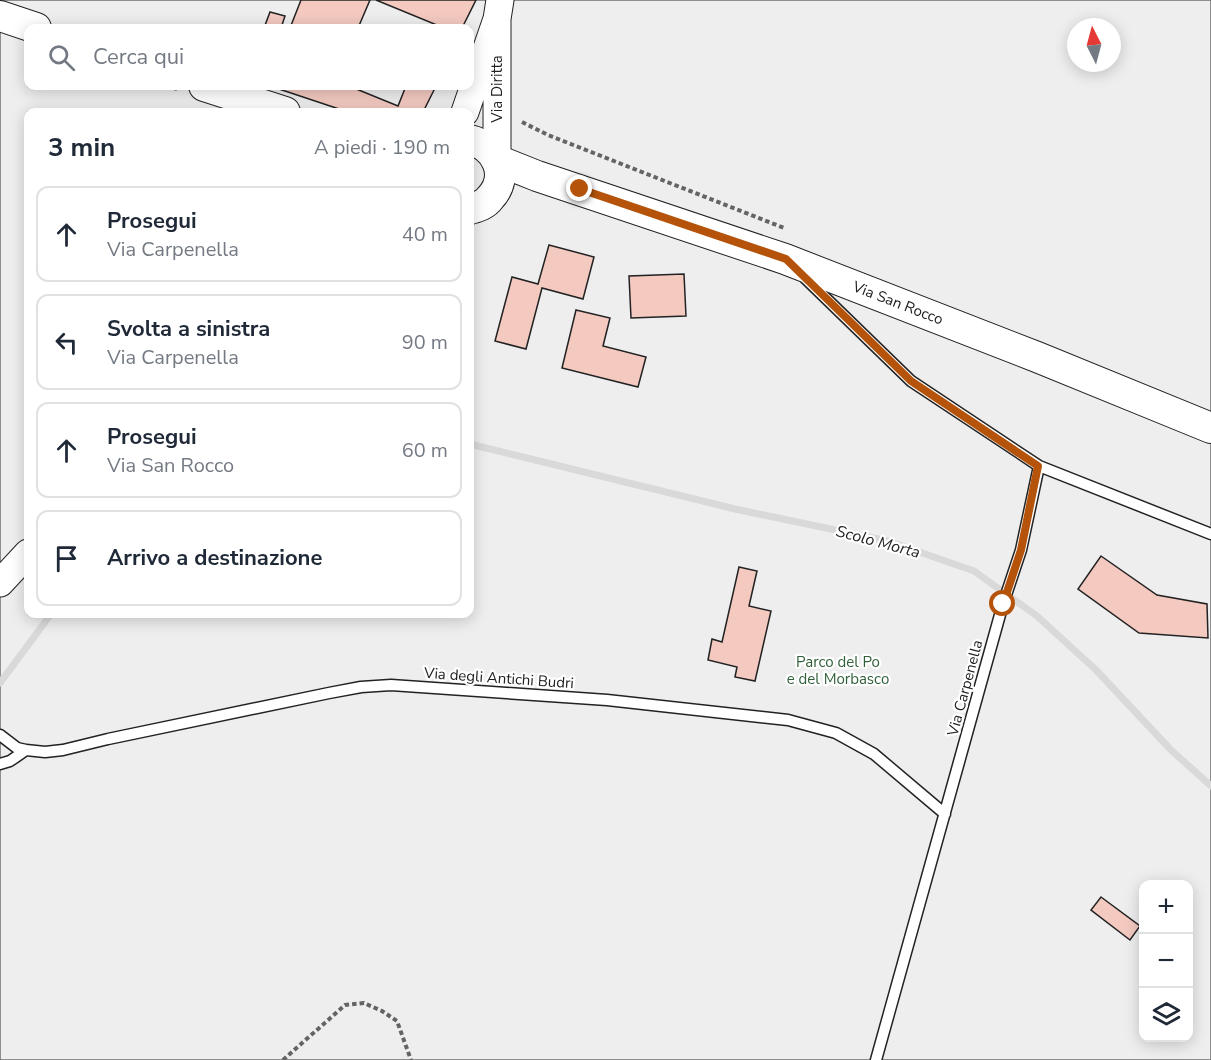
<!DOCTYPE html>
<html lang="it">
<head>
<meta charset="utf-8">
<style>
	body { margin:0; font-family:"Nunito Sans",sans-serif; background:#f6f6f7; color:#1f2937 }
	.controls { position:absolute; right:18px; bottom:18px; display:grid; overflow:hidden; border-radius:12px; box-shadow:0 3px 15px #0003 }
	.controls button { width:54px; height:54px; display:grid; place-items:center; padding:0; border:0; border-bottom:2px solid #e0e1e3; background:#fff; color:#1f2937; font:30px sans-serif }
	.compass { position:absolute; left:1067px; top:18px; width:54px; height:54px; border-radius:50%; background:#fff; box-shadow:0 3px 15px #0003; rotate:354deg }
	.stop { position:absolute; width:18px; height:18px; margin:-14px; border:4px solid #b45309; border-radius:50%; background:#fff }
	.stop.end { background:#b45309; border-color:#fff; box-shadow:0 2px 6px #0008 }
	.list { margin:0; padding:0; list-style:none }
	h2 { display:flex; justify-content:space-between; align-items:center; height:78px; margin:0; padding:0 24px; font-size:26px }
	h2 small { font-size:20px; font-weight:400; color:#747a83 }
	.list li { display:grid; grid-template-columns:39px 1fr auto; gap:18px; align-items:center; box-sizing:border-box; height:96px; margin:0 12px 12px; padding:0 12px; border:2px solid #e0e1e3; border-radius:12px }
	.list b { display:block; font-size:22px; white-space:nowrap }
	.list p { margin:0; font-size:20px; white-space:nowrap; color:#747a83 }
	.list em { font-size:20px; font-style:normal; color:#747a83 }
	.icon { flex:none; width:33px; height:33px; fill:none; stroke:currentColor; stroke-width:2; stroke-linecap:round; stroke-linejoin:round }
	.map { position:relative; flex:none; width:1211px; height:1060px; overflow:hidden }
	.search { position:absolute; background:#fff; box-shadow:0 3px 15px #0003; left:24px; top:24px; width:450px; height:66px; display:flex; align-items:center; gap:15px; box-sizing:border-box; padding:0 21px; border-radius:12px; color:#747a83; font-size:22px }
	.panel { position:absolute; background:#fff; box-shadow:0 3px 15px #0003; left:24px; top:108px; width:450px; height:510px; border-radius:12px }
	.map>svg:first-child { display:block }
	.green { fill:#eee; stroke:#6f6f6f; stroke-width:1.5; fill-rule:evenodd }
	.lines { fill:none; stroke-linecap:round; stroke-linejoin:round }
	.stream { stroke:#d9d9d9; stroke-width:7 }
	.building { fill:#f3c9c0; stroke:#222; stroke-width:1.5 }
	.service-casing { stroke:#222; stroke-width:13 }
	.tertiary-casing { stroke:#222; stroke-width:29 }
	.secondary-casing { stroke:#222; stroke-width:32 }
	.path { stroke:#646464; stroke-width:4; stroke-dasharray:4.5 3; stroke-linecap:butt }
	.service { stroke:#fff; stroke-width:10 }
	.tertiary { stroke:#fff; stroke-width:27 }
	.secondary { stroke:#fff; stroke-width:30 }
	.route { stroke:#b45309; stroke-width:8 }
	.labels { text-anchor:middle; dominant-baseline:central; stroke-width:4.5; stroke-linejoin:round; paint-order:stroke }
	.street-label { font-size:15px; fill:#222; stroke:#fff }
	.park-label { font-size:15px; fill:#2f5e38; stroke:#fff }
	.water-label { font-size:16px; font-style:italic; fill:#222; stroke:#fff }
</style>
</head>
<body>
<div class="map">
<svg width="1211" height="1060" viewBox="0 0 1211 1060">
	<rect width="100%" height="100%" fill="#fff"/>
	<!-- green -->
	<path class="green" d="M0,0H1211V1060H0ZM1076,27H1112V63H1076ZM28,28H470V86H28ZM28,112H470V614H28ZM1144,884H1188V1038H1144Z"/>
	<g class="lines">
		<!-- stream -->
		<path class="stream" d="M470,444L735,509L888,541L974,571L1037,616L1096,670L1171,750L1211,786
			M0,683L51,614"/>
	</g>
	<!-- building -->
	<path class="building" d="M301,0H370L358,28H290Z
		M376,0H476L462,28H444Z
		M270,12L285,16L281,28H264Z
		M270,86H349L398,106L406,86H436L423,112H348Z
		M549,245L594,257L583,299L542,288L526,349L495,341L512,277L538,284Z
		M684,274L686,316L631,318L629,276Z
		M576,310L610,318L603,346L646,357L638,387L562,368Z
		M1101,556L1157,595L1207,604L1208,638L1139,633L1078,589Z
		M739,567L757,571L749,606L771,611L755,681L735,677L737,667L708,660L712,639L722,642Z
		M1101,897L1140,926L1130,940L1091,910Z"/>
	<g class="lines">
		<!-- service casing -->
		<g class="service-casing">
			<path id="service" d="M805,278L911,381L1039,466L1211,534
				M0,735L17,748L26,750
				M0,764L10,761L26,750L45,752L63,750L108,739L329,693L361,687L391,685L607,700L788,720L836,733L874,754L945,814
				M876,1060L1003,604L1021,550L1039,466"/>
		</g>
		<!-- tertiary casing -->
		<g class="tertiary-casing">
			<path id="tertiary" d="M497,19V160
				M465,112L497,19L500,0
				M0,583L28,553"/>
		</g>
		<!-- secondary casing -->
		<g class="secondary-casing">
			<path id="secondary" d="M0,16L36,28
				M204,86L285,112
				M470,140C496,146 511,176 490,198C485,205 477,207 470,209
				M497,160L537,176L785,259L1037,357L1211,428"/>
		</g>
		<!-- path -->
		<path class="path" d="M167,86L177,89
			M522,122L548,135L784,228
			M283,1060L345,1005L364,1003L382,1011L397,1021L411,1060"/>
		<!-- service -->
		<use href="#service" class="service"/>
		<!-- tertiary -->
		<use href="#tertiary" class="tertiary"/>
		<!-- secondary -->
		<use href="#secondary" class="secondary"/>
	</g>
	<g class="lines">
		<!-- route -->
		<path class="route" d="M580,189L786,259L911,381L1038,466L1021,550L1003,604"/>
	</g>
	<g class="labels">
		<!-- street labels -->
		<g class="street-label">
			<text transform="translate(497 89) rotate(-90)">Via Diritta</text>
			<text transform="translate(898 303) rotate(21)">Via San Rocco</text>
			<text transform="translate(499 678) rotate(4)">Via degli Antichi Budri</text>
			<text transform="translate(965 688) rotate(-75)">Via Carpenella</text>
		</g>
		<!-- park labels -->
		<g class="park-label">
			<text x="838" y="662">Parco del Po<tspan x="838" dy="17">e del Morbasco</tspan></text>
		</g>
		<!-- water labels -->
		<g class="water-label">
			<text transform="translate(878 542) rotate(15)">Scolo Morta</text>
		</g>
	</g>
</svg>
<div class="controls">
<button>+</button>
<button>−</button>
<button><svg class="icon" aria-label="layers" viewBox="0 0 24 24"><path d="M12 4l9 5-9 5-9-5zM3 14l9 5 9-5"/></svg></button>
</div>
<svg class="compass" viewBox="-18 -18 36 36"><path d="M0-13l5 13h-10z" fill="#e53935"/><path d="M0 13l5-13h-10z" fill="#747a83"/></svg>
<div class="stop" style="left:1003px;top:604px"></div>
<div class="stop end" style="left:580px;top:189px"></div>
<div class="search"><svg class="icon" aria-label="search" viewBox="0 0 24 24"><circle cx="10" cy="10" r="6"/><path d="M15 15l6 6"/></svg>Cerca qui</div>
<section class="panel">
<h2>3 min<small>A piedi · 190 m</small></h2>
<ul class="list">
<li><svg class="icon" aria-label="ahead" viewBox="0 0 24 24"><path d="M12 20V5M6 11l6-6 6 6"/></svg><div><b>Prosegui</b><p>Via Carpenella</p></div><em>40 m</em></li>
<li><svg class="icon" aria-label="left" viewBox="0 0 24 24"><path d="M17 20v-9H6M10 6l-5 5 5 5"/></svg><div><b>Svolta a sinistra</b><p>Via Carpenella</p></div><em>90 m</em></li>
<li><svg class="icon" aria-label="ahead" viewBox="0 0 24 24"><path d="M12 20V5M6 11l6-6 6 6"/></svg><div><b>Prosegui</b><p>Via San Rocco</p></div><em>60 m</em></li>
<li><svg class="icon" aria-label="arrive" viewBox="0 0 24 24"><path d="M6 21V4h12l-3 4 3 4H6"/></svg><div><b>Arrivo a destinazione</b></div></li>
</ul>
</section>
</div>
</body>
</html>
